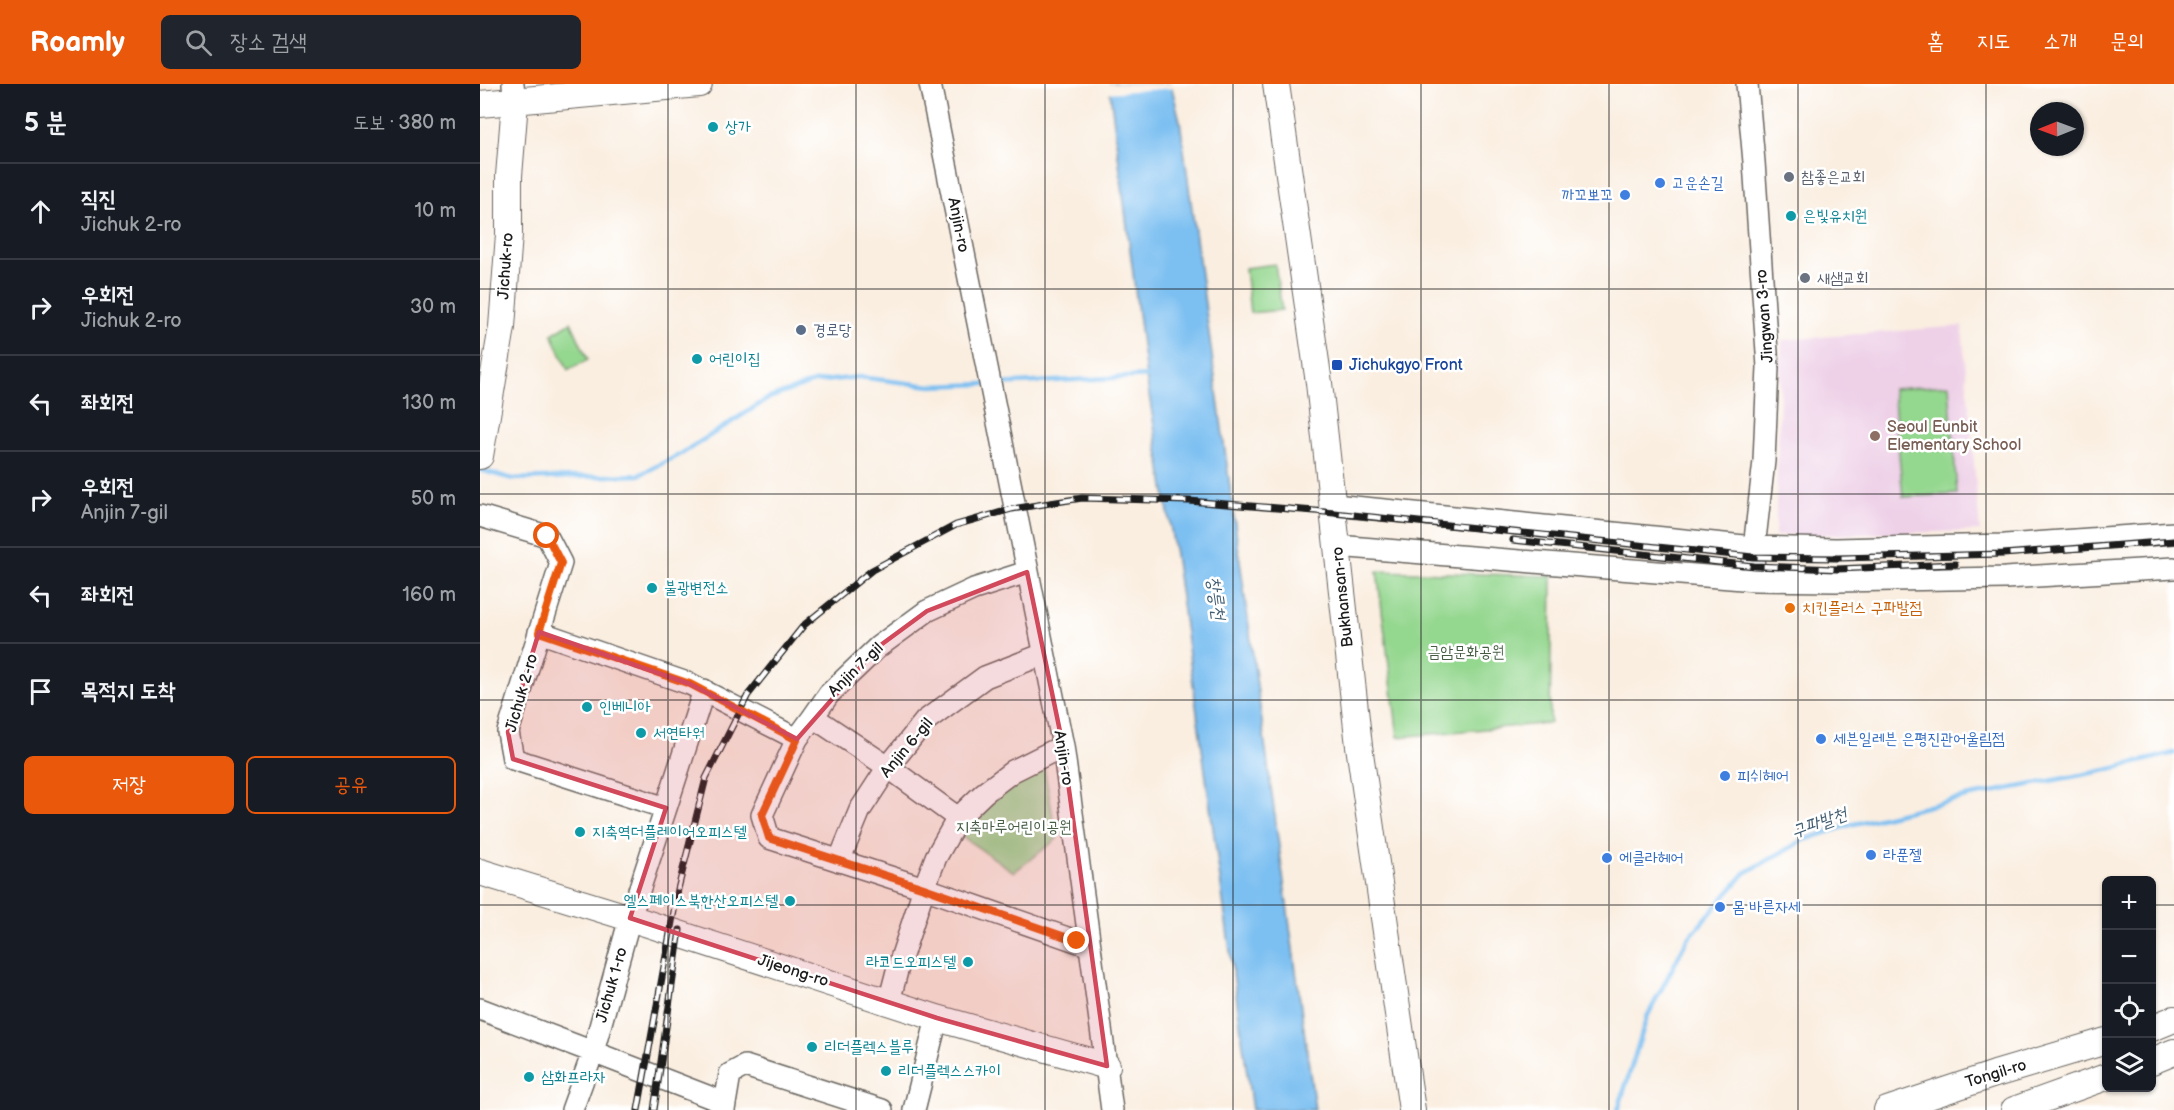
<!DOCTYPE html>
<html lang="ko">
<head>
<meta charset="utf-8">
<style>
	body { margin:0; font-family:"Balsamiq Sans","Poor Story",sans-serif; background:#20242c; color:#f1f3f6 }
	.controls { position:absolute; right:18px; bottom:18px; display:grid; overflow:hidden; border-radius:9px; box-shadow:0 2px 4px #0004 }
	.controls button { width:54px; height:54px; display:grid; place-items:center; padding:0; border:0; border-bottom:2px solid #363941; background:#171b24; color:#f1f3f6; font:30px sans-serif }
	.compass { position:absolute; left:1550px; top:18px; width:54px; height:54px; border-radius:50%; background:#171b24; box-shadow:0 2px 4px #0004; rotate:269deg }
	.stop { position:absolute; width:18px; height:18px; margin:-14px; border:4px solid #ea580c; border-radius:50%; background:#fff }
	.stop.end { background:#ea580c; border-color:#fff; box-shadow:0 2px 6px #0008 }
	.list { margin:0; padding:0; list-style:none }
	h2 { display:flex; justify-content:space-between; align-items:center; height:78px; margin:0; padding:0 24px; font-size:26px }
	h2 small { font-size:20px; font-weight:400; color:#9ea1a6 }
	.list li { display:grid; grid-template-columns:39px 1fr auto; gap:18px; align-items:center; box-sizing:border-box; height:96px; padding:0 24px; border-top:2px solid #363941 }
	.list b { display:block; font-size:22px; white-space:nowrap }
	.list p { margin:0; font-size:20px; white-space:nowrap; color:#9ea1a6 }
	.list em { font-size:20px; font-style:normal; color:#9ea1a6 }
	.actions { display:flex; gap:12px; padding:18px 24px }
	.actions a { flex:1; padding:14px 0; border:2px solid #ea580c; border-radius:9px; text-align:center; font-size:21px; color:#ea580c }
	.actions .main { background:#ea580c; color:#fff }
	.icon { flex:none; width:33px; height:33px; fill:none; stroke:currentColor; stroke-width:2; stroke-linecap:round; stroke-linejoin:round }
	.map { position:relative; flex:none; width:1694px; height:1026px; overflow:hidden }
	header { display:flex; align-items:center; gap:36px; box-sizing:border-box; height:84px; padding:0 30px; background:#ea580c; color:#fff }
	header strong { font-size:28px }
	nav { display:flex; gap:33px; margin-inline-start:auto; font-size:21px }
	.search { width:420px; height:54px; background:#20242c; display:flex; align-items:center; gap:15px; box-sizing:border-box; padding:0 21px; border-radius:9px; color:#9ea1a6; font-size:22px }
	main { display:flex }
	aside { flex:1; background:#171b24 }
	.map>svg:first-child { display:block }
	.built { fill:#eed0e7 }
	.green { fill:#94d78f; stroke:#587a56; stroke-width:1.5 }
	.water { fill:#7bbff1; stroke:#4c6e86; stroke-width:1.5 }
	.pier { fill:#faeee0 }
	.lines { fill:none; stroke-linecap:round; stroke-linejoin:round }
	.stream { stroke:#7bbff1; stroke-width:4.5 }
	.minor-casing { stroke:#6a6661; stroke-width:24 }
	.major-casing { stroke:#6a6661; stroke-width:28 }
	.minor { stroke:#fff; stroke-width:21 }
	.major { stroke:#fff; stroke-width:26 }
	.rail-casing { stroke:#1c1c1c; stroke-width:7 }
	.rail { stroke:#fff; stroke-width:4.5; stroke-dasharray:14; stroke-linecap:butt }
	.route { stroke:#ea580c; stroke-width:8 }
	.marked { fill:#d1495b; fill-opacity:0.2; stroke:#d1495b; stroke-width:4.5; stroke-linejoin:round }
	.grid { fill:none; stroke:#1c1c1c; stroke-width:1.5; stroke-opacity:0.55 }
	.culture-dot { fill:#0f9aa8; stroke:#fff; stroke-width:2 }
	.worship-dot { fill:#6b7280; stroke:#fff; stroke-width:2 }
	.shop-dot { fill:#3f7fe0; stroke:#fff; stroke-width:2 }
	.service-dot { fill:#5c6f8a; stroke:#fff; stroke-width:2 }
	.transit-dot { fill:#1a4fb4; stroke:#fff; stroke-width:2 }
	.education-dot { fill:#8d6e63; stroke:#fff; stroke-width:2 }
	.food-dot { fill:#e8710a; stroke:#fff; stroke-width:2 }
	.labels { text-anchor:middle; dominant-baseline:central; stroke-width:5; stroke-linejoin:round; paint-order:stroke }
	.culture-label { font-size:16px; fill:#0d838f; stroke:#fff; text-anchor:start }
	.worship-label { font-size:16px; fill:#5b616d; stroke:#fff; text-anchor:start }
	.shop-label { font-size:16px; fill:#366cbe; stroke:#fff; text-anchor:start }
	.street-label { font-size:16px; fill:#1c1c1c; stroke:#fff }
	.service-label { font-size:16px; fill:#4e5e75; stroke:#fff; text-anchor:start }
	.transit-label { font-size:16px; fill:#164399; stroke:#fff; text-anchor:start }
	.education-label { font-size:16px; fill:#785e54; stroke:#fff; text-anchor:start }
	.food-label { font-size:16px; fill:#c56008; stroke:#fff; text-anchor:start }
	.park-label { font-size:16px; fill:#465d44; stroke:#fff }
	.water-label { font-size:18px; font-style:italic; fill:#425d71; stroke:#fff }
</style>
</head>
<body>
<header>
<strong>Roamly</strong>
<div class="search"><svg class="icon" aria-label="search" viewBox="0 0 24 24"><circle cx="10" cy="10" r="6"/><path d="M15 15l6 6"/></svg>장소 검색</div>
<nav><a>홈</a><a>지도</a><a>소개</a><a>문의</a></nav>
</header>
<main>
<aside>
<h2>5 분<small>도보 · 380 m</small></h2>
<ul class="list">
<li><svg class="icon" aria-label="ahead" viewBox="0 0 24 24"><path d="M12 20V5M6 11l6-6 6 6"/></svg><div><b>직진</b><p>Jichuk 2-ro</p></div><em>10 m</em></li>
<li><svg class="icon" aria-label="right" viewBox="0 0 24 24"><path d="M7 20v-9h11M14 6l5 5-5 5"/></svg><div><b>우회전</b><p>Jichuk 2-ro</p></div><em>30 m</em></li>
<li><svg class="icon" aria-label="left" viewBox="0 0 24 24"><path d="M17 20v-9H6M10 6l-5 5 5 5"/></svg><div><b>좌회전</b></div><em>130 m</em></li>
<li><svg class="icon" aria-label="right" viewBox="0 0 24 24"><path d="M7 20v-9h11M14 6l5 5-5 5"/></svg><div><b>우회전</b><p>Anjin 7-gil</p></div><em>50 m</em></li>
<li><svg class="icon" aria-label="left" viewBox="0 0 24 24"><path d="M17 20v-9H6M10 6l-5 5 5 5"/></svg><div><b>좌회전</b></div><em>160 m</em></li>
<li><svg class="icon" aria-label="arrive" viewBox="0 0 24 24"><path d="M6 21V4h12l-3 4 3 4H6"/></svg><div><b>목적지 도착</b></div></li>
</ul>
<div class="actions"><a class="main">저장</a><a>공유</a></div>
</aside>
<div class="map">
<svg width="1694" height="1026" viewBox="0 0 1694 1026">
	<rect width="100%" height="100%" fill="#fff"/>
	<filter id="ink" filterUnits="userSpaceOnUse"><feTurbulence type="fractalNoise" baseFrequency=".0167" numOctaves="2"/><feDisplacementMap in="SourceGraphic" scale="12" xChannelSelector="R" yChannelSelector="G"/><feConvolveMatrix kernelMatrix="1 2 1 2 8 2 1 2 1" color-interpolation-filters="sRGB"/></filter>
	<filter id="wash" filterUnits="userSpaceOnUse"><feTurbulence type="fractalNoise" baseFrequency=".008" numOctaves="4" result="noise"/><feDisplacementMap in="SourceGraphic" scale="24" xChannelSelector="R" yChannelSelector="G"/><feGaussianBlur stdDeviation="1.35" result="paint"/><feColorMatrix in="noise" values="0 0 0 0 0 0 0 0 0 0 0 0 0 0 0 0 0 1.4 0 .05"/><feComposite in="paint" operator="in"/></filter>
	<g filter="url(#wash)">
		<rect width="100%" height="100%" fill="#faeee0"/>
		<!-- built -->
		<path class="built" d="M1482,242L1500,447L1295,452L1302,256Z"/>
		<!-- green -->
		<path class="green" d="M795,180L802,226L770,229L765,184Z
			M91,238L108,276L88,286L72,250Z
			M1469,301L1477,410L1423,413L1413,305Z
			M897,487L1072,492L1070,639L918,653Z
			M564,684L577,755L534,788L477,749L504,722L540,693Z"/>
		<!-- water -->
		<path class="water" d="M629,0H691L700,37L835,1026H772L696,477L666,292Z"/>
		<!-- pier -->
		<path class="pier" d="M626,0H694L695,4L627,9Z"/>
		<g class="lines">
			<!-- stream -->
			<path class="stream" d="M517,300L670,292
				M0,386L33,395L159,391L201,370L289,314L334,298L379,293L451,302L505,300
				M1138,1026L1167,933L1207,856L1265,789L1324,756L1370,741L1486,713L1627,686L1694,669"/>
		</g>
	</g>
	<g filter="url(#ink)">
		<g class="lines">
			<!-- minor casing -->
			<g class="minor-casing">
				<path id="minor" d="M33,0L35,18
					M450,0L583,662L632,1026
					M1267,0L1274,78L1288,283L1284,377L1273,473L1275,496
					M854,421L1274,463L1356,465L1525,461L1694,449
					M0,432L67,452L81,479L28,648L33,675L186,724L150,834L113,968L245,1019
					M857,462L1275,496L1357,497L1525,494L1694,484
					M547,488L494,505L447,527L398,563L349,610L333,633L317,655L282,731L289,754L444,804L610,862
					M59,548L210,600L317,655
					M333,633L408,683L478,734
					M186,724L224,606
					M359,777L380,726L408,683L445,637L505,593L564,570
					M409,918L417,887L444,804L456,773L478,734L504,709L533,687L583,662
					M0,925L113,968L92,1026
					M244,1026L250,990L265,982L402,1026
					M434,1026L457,934"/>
			</g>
			<!-- major casing -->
			<g class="major-casing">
				<path id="major" d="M796,0L839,299L879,662L932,1026
					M0,20L219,0
					M0,372L22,243L29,150V92L35,18
					M0,788L150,834L457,934L627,982
					M1672,944L1694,935
					M1672,977L1694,968
					M1407,1026L1515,990L1626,957
					M1534,1026L1626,993"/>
			</g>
			<!-- minor -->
			<use href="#minor" class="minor"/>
			<!-- major -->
			<use href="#major" class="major"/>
			<!-- rail casing -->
			<g class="rail-casing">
				<path id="rail" d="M1033,456L1274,482L1357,485L1475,480
					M158,1026L198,805L226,694L268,611L324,541L392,486L476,441L532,425L602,414L709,417L835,427L1273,473L1358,474L1523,470L1694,457
					M174,1026L200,846"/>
			</g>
			<!-- rail -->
			<use href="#rail" class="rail"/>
		</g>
	</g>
	<g class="lines" filter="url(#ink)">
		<!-- route -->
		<path class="route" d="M67,452L81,479L59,548L210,600L317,656L282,731L289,754L444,804L597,857"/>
	</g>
	<!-- marked area -->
	<path class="marked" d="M547,488L583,662L627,982L457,934L150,834L186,724L33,675L28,648L59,548L210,600L317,655L398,563L447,527Z"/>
	<!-- grid -->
	<path class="grid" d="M188,0V1026M376,0V1026M565,0V1026M753,0V1026M941,0V1026M1129,0V1026M1318,0V1026M1506,0V1026M0,205H1694M0,410H1694M0,616H1694M0,821H1626M1672,821H1694"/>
	<!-- markers -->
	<g class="culture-dot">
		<circle cx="233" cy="43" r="6"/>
		<circle cx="1311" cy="132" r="6"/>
		<circle cx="217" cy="275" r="6"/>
		<circle cx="172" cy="504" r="6"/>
		<circle cx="107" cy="623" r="6"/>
		<circle cx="161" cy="649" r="6"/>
		<circle cx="100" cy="748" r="6"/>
		<circle cx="310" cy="817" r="6"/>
		<circle cx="488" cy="878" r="6"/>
		<circle cx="332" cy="963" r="6"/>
		<circle cx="406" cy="987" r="6"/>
		<circle cx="49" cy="993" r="6"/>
	</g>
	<g class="worship-dot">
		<circle cx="1309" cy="93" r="6"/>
		<circle cx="1325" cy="194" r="6"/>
	</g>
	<g class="shop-dot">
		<circle cx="1180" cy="99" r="6"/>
		<circle cx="1145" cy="111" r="6"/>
		<circle cx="1341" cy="655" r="6"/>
		<circle cx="1245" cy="692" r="6"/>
		<circle cx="1391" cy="771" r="6"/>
		<circle cx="1127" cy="774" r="6"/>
		<circle cx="1240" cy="823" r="6"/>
	</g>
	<circle class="service-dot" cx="321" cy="246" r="6"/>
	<rect class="transit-dot" x="851" y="275" width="12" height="12" rx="3"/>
	<circle class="education-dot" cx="1395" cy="352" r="6"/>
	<circle class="food-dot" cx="1310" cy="524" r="6"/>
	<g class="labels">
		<!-- culture labels -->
		<g class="culture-label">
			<text x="245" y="43">상가</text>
			<text x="1323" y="132">은빛유치원</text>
			<text x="229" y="275">어린이집</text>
			<text x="184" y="504">불광변전소</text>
			<text x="119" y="623">인베니아</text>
			<text x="173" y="649">서연타워</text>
			<text x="112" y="748">지축역더플레이어오피스텔</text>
			<text x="298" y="817" text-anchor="end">엘스페이스북한산오피스텔</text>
			<text x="476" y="878" text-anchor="end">라코드오피스텔</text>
			<text x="344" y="963">리더플렉스블루</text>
			<text x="418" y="987">리더플렉스스카이</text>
			<text x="61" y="993">삼화프라자</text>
		</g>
		<!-- worship labels -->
		<g class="worship-label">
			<text x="1321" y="93">참좋은교회</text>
			<text x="1337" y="194">새샘교회</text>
		</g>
		<!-- shop labels -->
		<g class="shop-label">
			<text x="1192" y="99">고운손길</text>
			<text x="1133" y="111" text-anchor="end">까꼬뽀꼬</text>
			<text x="1353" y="655">세븐일레븐 은평진관어울림점</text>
			<text x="1257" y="692">피쉬헤어</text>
			<text x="1403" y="771">라푼젤</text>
			<text x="1139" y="774">에클라헤어</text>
			<text x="1252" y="823">몸 바른자세</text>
		</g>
		<!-- street labels -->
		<g class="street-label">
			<text transform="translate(478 141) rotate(79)">Anjin-ro</text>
			<text transform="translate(26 182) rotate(-86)">Jichuk-ro</text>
			<text transform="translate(1285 232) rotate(-94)">Jingwan 3-ro</text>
			<text transform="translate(863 513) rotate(-96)">Bukhansan-ro</text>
			<text transform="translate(376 586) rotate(-44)">Anjin 7-gil</text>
			<text transform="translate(42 609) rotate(-74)">Jichuk 2-ro</text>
			<text transform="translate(427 664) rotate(-50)">Anjin 6-gil</text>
			<text transform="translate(583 674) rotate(81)">Anjin-ro</text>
			<text transform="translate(313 887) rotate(18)">Jijeong-ro</text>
			<text transform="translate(132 901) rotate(-74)">Jichuk 1-ro</text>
			<text transform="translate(1516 990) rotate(-17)">Tongil-ro</text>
		</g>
		<!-- service labels -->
		<g class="service-label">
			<text x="333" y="246">경로당</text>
		</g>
		<!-- transit labels -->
		<g class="transit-label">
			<text x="869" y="281">Jichukgyo Front</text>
		</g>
		<!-- education labels -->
		<g class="education-label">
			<text x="1407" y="343">Seoul Eunbit<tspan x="1407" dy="18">Elementary School</tspan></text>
		</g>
		<!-- food labels -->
		<g class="food-label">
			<text x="1322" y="524">치킨플러스 구파발점</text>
		</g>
		<!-- park labels -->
		<g class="park-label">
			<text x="986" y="568">금암문화공원</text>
			<text x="534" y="743">지축마루어린이공원</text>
		</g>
		<!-- water labels -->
		<g class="water-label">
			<text transform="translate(736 514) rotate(82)">창릉천</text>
			<text transform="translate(1339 739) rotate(-20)">구파발천</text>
		</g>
	</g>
</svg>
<div class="controls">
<button>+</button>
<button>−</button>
<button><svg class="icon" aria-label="locate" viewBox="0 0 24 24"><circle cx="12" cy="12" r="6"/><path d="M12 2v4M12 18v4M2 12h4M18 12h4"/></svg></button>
<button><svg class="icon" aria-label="layers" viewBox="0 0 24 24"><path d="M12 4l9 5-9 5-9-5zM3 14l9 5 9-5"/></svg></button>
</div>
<svg class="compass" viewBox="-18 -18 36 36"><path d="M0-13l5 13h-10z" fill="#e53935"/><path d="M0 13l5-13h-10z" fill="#9ea1a6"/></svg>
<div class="stop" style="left:67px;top:452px"></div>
<div class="stop end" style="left:597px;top:857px"></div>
</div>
</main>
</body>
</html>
